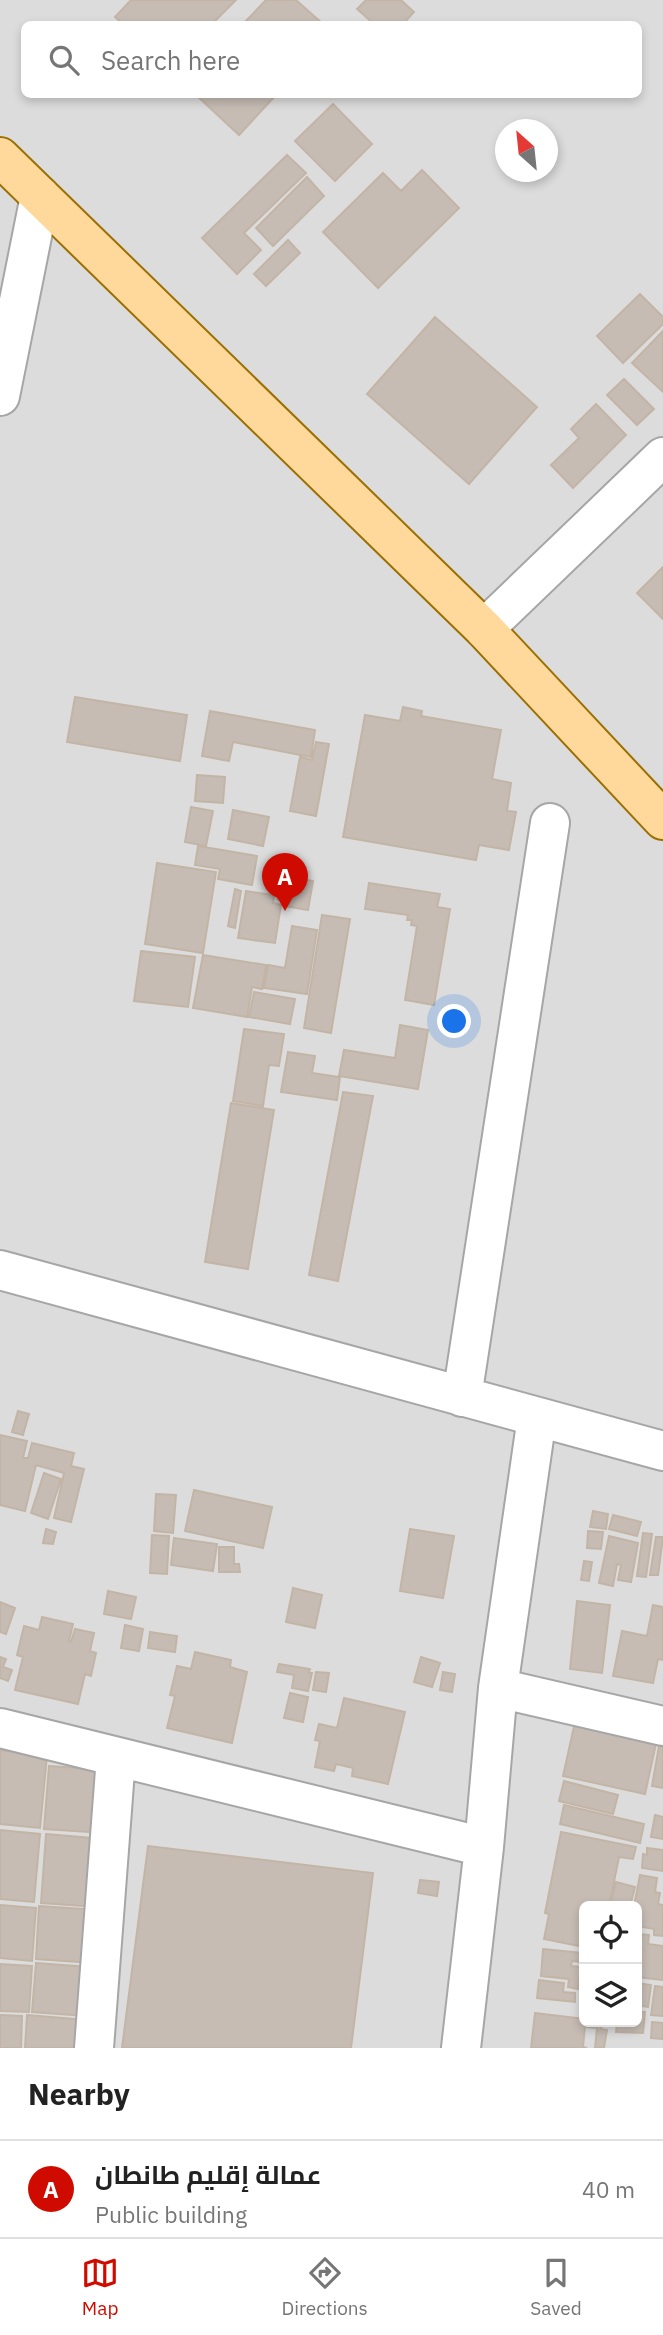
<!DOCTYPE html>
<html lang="en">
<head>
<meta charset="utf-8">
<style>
	body { margin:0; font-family:"IBM Plex Sans",Cairo,sans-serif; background:#f6f6f6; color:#222 }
	.controls { position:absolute; right:21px; bottom:21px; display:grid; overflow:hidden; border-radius:10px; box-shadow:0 4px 10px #0003 }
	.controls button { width:63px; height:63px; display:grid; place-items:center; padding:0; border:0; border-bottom:2px solid #e0e0e0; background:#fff; color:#222; font:35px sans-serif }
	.compass { position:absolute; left:495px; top:119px; width:63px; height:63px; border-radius:50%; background:#fff; box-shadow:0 4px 10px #0003; rotate:333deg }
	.you { position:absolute; left:455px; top:1022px; width:24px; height:24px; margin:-18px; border:5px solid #fff; border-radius:50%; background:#1a73e8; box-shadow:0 0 0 10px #1a73e833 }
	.badge { display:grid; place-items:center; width:46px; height:46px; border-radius:50%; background:#cf0b00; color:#fff; font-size:23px; font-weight:700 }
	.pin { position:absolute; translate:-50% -58px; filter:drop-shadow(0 2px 4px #0008) }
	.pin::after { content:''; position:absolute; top:37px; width:24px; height:21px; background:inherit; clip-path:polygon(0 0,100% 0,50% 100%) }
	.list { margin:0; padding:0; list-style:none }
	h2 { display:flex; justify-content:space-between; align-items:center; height:91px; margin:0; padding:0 28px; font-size:30px }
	h2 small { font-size:23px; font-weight:400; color:#767676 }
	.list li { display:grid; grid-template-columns:46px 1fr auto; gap:21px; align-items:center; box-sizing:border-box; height:98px; padding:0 28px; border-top:2px solid #e0e0e0 }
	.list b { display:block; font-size:26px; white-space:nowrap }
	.list p { margin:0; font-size:23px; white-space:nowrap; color:#767676 }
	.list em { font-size:23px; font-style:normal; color:#767676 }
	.icon { flex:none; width:38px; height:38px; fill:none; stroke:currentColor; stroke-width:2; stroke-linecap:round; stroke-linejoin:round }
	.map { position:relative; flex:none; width:663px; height:2048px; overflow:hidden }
	.search { position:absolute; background:#fff; box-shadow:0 4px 10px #0003; left:21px; right:21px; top:21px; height:77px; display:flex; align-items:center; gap:18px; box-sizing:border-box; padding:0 24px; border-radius:10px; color:#767676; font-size:26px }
	.sheet { height:189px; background:#fff }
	nav { display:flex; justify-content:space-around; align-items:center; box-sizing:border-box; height:98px; border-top:2px solid #e0e0e0; background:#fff; font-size:19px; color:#767676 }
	nav a { display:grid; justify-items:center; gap:4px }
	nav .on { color:#cf0b00 }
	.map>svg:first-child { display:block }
	.residential { fill:#dddcdc; fill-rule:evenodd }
	.building { fill:#c6bcb4; stroke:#c3b5a6; stroke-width:2 }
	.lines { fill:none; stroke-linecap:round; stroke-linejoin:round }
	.minor-casing { stroke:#a6a6a6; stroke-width:42 }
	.major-casing { stroke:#9b6f00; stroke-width:42 }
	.minor { stroke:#fff; stroke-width:38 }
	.major { stroke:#ffd99c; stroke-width:38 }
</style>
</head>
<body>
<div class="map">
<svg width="663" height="2048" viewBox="0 0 663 2048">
	<rect width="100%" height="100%" fill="#f1ede5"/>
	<!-- residential -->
	<path class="residential" d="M0,0H663V2048H0ZM24,24H638V94H24ZM505,130H548V172H505ZM584,1906H637V2022H584Z"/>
	<!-- building -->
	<path class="building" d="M131,0H236L212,24H123L115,17Z
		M266,0H296L323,24H243Z
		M366,0H401L414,12L403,24H374L357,9Z
		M195,94H277L239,135Z
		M333,104L372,144L335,181L295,141Z
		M287,155L306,173L244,233L261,250L237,274L202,238Z
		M422,170L459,208L378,288L323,232L383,173L401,191Z
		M307,177L324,196L273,246L256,228Z
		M288,240L300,253L266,286L254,274Z
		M640,294L663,317V324L623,363L597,336Z
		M435,317L537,407L469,484L367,394Z
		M663,331V392L632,363Z
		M624,379L654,409L637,425L607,395Z
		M596,404L626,435L573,488L551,465L579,438L571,429Z
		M663,567V619L637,593Z
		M75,697L187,715L180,761L67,742Z
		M403,707L422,711L421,716L501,730L492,779L511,783L507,811L516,812L509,850L479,845L476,860L343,837L365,715L400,721Z
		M210,711L315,730L311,757L233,742L229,761L202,756Z
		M316,742L329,744L316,816L290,811L300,757L312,760Z
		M197,775L225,777L223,803L195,801Z
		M191,807L213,811L206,846L185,842Z
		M233,810L269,817L263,846L228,839Z
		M198,846L257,856L252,885L218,879L220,869L195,865Z
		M157,863L216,872L203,953L145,944Z
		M282,876L313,881L308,910L284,906L285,900L278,899Z
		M369,883L440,894L437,907L450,909L434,1005L405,1000L417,926L411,925L412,920H407L408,915L365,909Z
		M235,889L241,891L235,928L228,926Z
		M246,891L274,895L273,903L281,905L275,943L238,938Z
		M322,915L350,919L331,1033L304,1028Z
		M292,926L317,930L307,994L264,988L268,965L285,968Z
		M141,951L195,957L188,1007L134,1001Z
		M203,955L266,965L262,989L252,987L247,1017L193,1008Z
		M254,992L295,999L290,1024L249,1017Z
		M400,1025L428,1030L418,1089L339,1076L344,1050L395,1058Z
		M244,1029L284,1034L279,1066L269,1065L263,1106L233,1101Z
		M288,1052L315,1056L312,1073L340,1077L337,1100L281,1092Z
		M343,1092L373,1096L338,1281L309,1275Z
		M231,1103L274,1110L248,1269L205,1262Z
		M18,1411L29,1414L23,1435L12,1432Z
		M0,1435L27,1441L23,1458H28L32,1443L74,1453L71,1466L84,1469L71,1522L54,1518L64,1473L36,1465L25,1511L0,1505Z
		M44,1473L61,1479L48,1519L31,1513Z
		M194,1490L272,1507L263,1548L185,1531Z
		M156,1494L176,1495L173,1533L154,1531Z
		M593,1511L608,1514L606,1529L590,1527Z
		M613,1515L641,1522L637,1536L609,1529Z
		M46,1529L56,1532L53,1544L43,1543Z
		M410,1529L454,1536L443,1598L400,1591Z
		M588,1531L603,1532L601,1549L587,1548Z
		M643,1533L652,1534L646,1577L637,1576Z
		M152,1535L169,1536L167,1574L150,1573Z
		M609,1536L638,1543L631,1582L618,1580L621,1565L617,1564L613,1586L599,1583Z
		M656,1537H663L658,1575H650Z
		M174,1538L217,1544L213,1571L171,1565Z
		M219,1547H234V1564H239L240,1572H219Z
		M584,1561L592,1562L589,1581L581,1580Z
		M293,1588L322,1595L315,1628L286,1622Z
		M108,1591L136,1597L131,1619L104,1614Z
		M577,1601L610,1605L602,1673L570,1669Z
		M0,1602L15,1608L6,1634L0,1632Z
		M653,1605L663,1607V1660L658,1659L653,1683L613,1676L622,1631L647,1636Z
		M42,1617L73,1624L69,1641L71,1642L75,1629L94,1633L90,1651L96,1653L91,1676L85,1674L78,1704L15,1690L23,1657L17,1655L24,1626L39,1630Z
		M125,1625L143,1629L139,1651L121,1648Z
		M150,1632L177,1636L175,1652L148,1648Z
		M195,1652L231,1660L230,1667L247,1672L232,1743L167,1728L175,1696L170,1695L177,1666L191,1669Z
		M0,1657L6,1659L3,1667L12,1670L8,1681L0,1678Z
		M421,1657L440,1663L432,1687L414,1682Z
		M279,1664L310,1669L309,1673H312L308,1691L292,1688L294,1675L277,1672Z
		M316,1672L329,1673L326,1692L313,1690Z
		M443,1672L455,1674L452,1692L440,1690Z
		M290,1693L308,1697L303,1722L284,1718Z
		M344,1698L405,1712L388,1784L352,1776L353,1768L336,1764L334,1771L315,1767L320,1741L315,1740L319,1724L337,1728Z
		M575,1722L657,1739L645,1794L563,1776Z
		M659,1746L663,1747V1788L652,1786Z
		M0,1750L47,1755L40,1828L0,1824Z
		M49,1766L109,1770L104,1833L44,1829Z
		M564,1781L618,1795L613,1814L559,1801Z
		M564,1805L644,1824L640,1843L560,1824Z
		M655,1815L663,1817V1839L651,1837Z
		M0,1830L40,1834L34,1902L0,1899Z
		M561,1832L636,1847L633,1859L619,1857L609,1906H584V1947L544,1939L549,1914L545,1913Z
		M46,1834L104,1839L98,1907L41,1903Z
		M148,1846L373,1873L351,2048H122Z
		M647,1848L663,1850V1871L642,1868L643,1854L647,1855Z
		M640,1875L657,1878L655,1892L660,1893L658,1904L663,1905V1936L654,1935V1929L637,1926V1906H634Z
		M420,1880L439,1882L437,1896L418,1893Z
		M616,1882L635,1887L630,1906L610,1905Z
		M0,1905L36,1908L32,1961L0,1958Z
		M39,1906L97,1910L93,1963L36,1959Z
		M637,1934L649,1935L648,1944L663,1946V1980L637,1977Z
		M543,1949L582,1953L581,1962L572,1961L571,1966L581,1967L578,1989L568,1987L569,1979L541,1976Z
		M36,1963L89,1967L85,2016L32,2012Z
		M0,1964L32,1966L29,2012L0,2011Z
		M539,1980L564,1983L563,1992L575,1993V2002L537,1998Z
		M637,1983L651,1985L648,2007L637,2005Z
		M655,1986L663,1987V2016L651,2015Z
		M637,2012H645L643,2033L616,2032L617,2022H637Z
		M535,2013L584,2019V2022H602L601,2029L607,2030L604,2048H595L597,2028L585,2027L583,2047L587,2048H531Z
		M0,2015L22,2016L21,2048H0Z
		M27,2015L86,2020L84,2048H25Z
		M652,2022L663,2023V2039L651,2038Z"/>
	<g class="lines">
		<!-- minor casing -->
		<g class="minor-casing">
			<path id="minor" d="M0,396L40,196
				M484,629L663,457
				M0,1270L663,1451
				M462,1397L550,823
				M498,1688L663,1726
				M0,1728L484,1847
				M94,2048L116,1757
				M461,2048L484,1847L498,1688L537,1417"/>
		</g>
		<!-- major casing -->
		<g class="major-casing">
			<path id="major" d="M0,157L484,629L663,820"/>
		</g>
		<!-- minor -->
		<use href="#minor" class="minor"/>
		<!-- major -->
		<use href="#major" class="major"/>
	</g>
</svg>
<div class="controls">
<button><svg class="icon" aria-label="locate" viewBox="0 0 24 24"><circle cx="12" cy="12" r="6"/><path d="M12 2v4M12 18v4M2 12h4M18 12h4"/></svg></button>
<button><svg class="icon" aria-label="layers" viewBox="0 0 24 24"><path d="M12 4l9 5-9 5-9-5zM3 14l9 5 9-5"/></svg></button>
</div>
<svg class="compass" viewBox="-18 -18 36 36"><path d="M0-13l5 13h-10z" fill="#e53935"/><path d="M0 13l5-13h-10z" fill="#767676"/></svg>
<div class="you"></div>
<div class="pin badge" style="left:285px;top:911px">A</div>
<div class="search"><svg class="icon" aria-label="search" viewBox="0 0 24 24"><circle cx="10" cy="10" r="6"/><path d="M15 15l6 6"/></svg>Search here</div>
</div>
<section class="sheet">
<h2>Nearby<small></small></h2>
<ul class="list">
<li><span class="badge">A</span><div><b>عمالة إقليم طانطان</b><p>Public building</p></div><em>40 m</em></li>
</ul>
</section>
<nav>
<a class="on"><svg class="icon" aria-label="map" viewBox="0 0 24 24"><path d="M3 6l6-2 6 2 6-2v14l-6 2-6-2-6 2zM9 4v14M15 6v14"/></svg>Map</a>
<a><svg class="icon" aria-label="directions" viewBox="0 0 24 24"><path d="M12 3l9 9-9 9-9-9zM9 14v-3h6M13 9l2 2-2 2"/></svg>Directions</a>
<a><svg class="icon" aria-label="saved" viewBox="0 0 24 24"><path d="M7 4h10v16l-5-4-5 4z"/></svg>Saved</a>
</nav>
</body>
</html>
